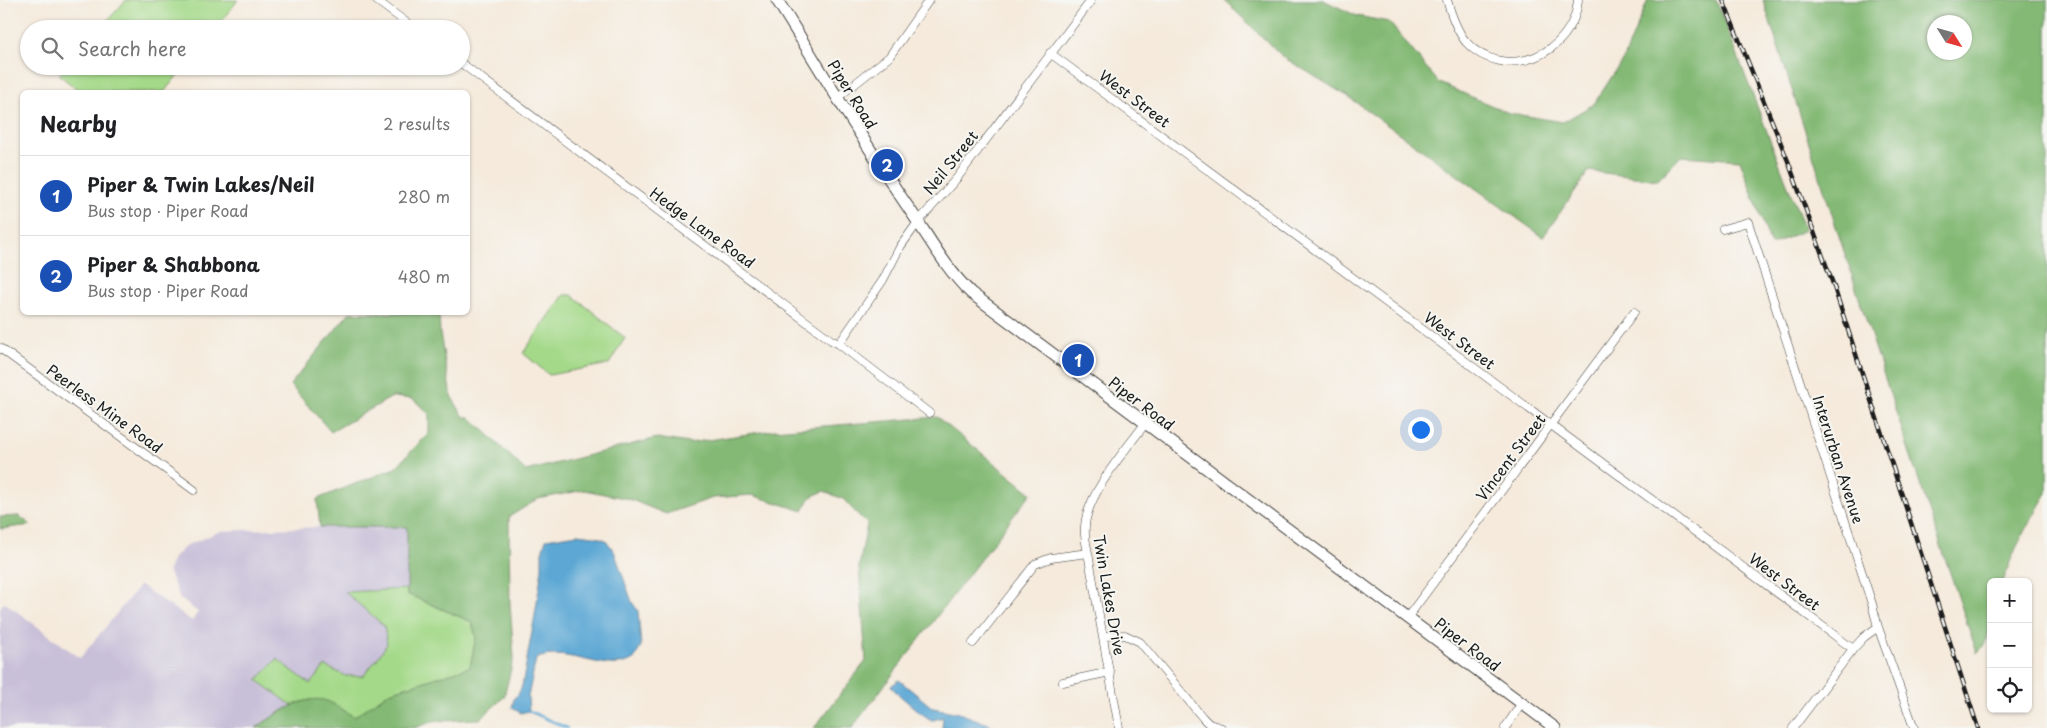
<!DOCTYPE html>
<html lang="en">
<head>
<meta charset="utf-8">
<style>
	body { margin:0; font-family:"Playpen Sans",sans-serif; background:#f6f6f6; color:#202124 }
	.controls { position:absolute; right:15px; bottom:15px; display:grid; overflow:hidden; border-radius:8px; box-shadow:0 1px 4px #0004 }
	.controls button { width:45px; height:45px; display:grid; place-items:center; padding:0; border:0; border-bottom:1px solid #e0e0e0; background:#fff; color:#202124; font:25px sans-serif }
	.compass { position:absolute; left:1927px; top:15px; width:45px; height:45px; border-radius:50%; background:#fff; box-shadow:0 1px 4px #0004; rotate:127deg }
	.you { position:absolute; left:1420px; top:429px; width:18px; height:18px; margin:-12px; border:4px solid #fff; border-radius:50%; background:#1a73e8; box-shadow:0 0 0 8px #1a73e833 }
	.badge { display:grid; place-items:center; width:32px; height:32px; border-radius:50%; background:#0f766e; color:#fff; font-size:16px; font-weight:700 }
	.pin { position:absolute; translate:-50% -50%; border:2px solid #fff; box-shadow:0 1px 5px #0006 }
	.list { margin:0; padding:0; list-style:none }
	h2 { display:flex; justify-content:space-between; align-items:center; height:65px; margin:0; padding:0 20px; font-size:21px }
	h2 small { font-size:16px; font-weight:400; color:#757577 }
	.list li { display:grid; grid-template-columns:32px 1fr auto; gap:15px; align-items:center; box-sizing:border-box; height:80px; padding:0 20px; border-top:1px solid #e0e0e0 }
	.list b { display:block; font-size:19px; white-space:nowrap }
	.list p { margin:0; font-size:16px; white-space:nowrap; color:#757577 }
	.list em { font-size:16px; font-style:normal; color:#757577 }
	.icon { flex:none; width:28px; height:28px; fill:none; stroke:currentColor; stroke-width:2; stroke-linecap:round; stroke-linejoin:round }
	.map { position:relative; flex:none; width:2047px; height:728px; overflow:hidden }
	.search { position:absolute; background:#fff; box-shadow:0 1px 4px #0004; left:20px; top:20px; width:450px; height:55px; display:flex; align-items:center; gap:12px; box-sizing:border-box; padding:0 18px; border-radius:28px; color:#757577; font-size:19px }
	.panel { position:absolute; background:#fff; box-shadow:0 1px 4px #0004; left:20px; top:90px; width:450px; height:225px; border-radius:8px }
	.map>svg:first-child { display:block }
	.industrial { fill:#c8bfd8 }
	.green { fill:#a4d989; stroke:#607a52 }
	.forest { fill:#83b975; stroke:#506a48; fill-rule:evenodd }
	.water { fill:#5ba7d4; stroke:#3c6278 }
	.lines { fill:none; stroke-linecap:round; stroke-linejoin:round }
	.stream { stroke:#5ba7d4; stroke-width:2.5 }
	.street-casing { stroke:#3d3b39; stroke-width:9 }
	.secondary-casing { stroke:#3d3b39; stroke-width:13 }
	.street { stroke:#fff; stroke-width:8 }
	.secondary { stroke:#fff; stroke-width:11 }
	.rail-casing { stroke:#1c1c1c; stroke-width:4.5 }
	.rail { stroke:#f6f6f2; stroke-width:2.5; stroke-dasharray:8; stroke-linecap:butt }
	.labels { text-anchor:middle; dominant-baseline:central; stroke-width:4; stroke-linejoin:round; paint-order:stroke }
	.street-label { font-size:15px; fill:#1c1c1c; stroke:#f6f6f2 }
</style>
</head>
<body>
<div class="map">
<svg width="2047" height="728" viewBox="0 0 2047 728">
	<rect width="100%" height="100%" fill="#f6f6f2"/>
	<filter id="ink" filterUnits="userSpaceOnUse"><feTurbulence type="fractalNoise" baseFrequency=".02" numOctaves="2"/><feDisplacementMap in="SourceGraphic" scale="10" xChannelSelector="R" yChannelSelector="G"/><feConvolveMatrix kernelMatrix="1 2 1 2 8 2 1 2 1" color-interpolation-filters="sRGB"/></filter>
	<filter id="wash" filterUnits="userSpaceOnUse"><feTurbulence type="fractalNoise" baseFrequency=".0096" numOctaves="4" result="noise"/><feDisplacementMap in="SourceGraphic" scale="20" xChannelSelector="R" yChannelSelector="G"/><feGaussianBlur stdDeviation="1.12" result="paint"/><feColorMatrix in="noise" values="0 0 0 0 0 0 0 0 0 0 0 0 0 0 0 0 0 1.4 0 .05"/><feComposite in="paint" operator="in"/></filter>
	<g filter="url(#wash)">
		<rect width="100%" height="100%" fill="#f5eadc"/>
		<!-- industrial -->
		<path class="industrial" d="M320,527H407V589L346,593L384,625L387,644L377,659L363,676H346L325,666L310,684L257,680L293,706L280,712L256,728H0V608L4,602L80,658L140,585L192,621L198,612L180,599L168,570L173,558L187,545L221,531Z"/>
		<!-- green -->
		<path class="green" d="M126,0H238L215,29H100Z
			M67,66H185L164,92H81L59,75Z
			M564,295H572L625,338L609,364L549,375L523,353Z
			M407,589V594L472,622L476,637L470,668L390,692L354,717C329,703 322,694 293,706L257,680L277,659L310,684L325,666L346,676H363L377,659L387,644L384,626L345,592Z"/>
		<!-- forest -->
		<path class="forest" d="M1224,0H1323L1357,16L1389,22L1439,83L1509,113L1563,122L1594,104L1624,58L1648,0H1716L1805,230L1771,245L1740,160L1681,156L1658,180L1589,171L1543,237L1347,96L1283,57Z
			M1763,0H2047V493C2030,521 2012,551 2003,582H1991C1991,605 1996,636 1977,653L1890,394ZM1964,22V52H1934V22Z
			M349,313H439L440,333L451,396L464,417H470L526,471L657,438L689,443L774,430L937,417L1031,493L852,728H814L866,661L859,567L867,524L843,499L824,491L811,497L803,511L752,495L713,498L666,514L629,499L584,490L538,499L509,517L510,604L514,657L504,697L480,719L435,721L414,728H256C273,716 305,693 327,701C337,705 346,712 354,717L390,692L470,667L476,637L472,622L407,594V527H320L317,499L395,468L429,433V414L413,399L392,397L331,432L290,385Z
			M19,516L31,525L0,529V517Z"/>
		<!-- water -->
		<path class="water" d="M577,534L594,536L606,540L614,551L632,602L638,611L641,646L635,658C632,660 628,662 625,663C600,670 561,646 536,659L528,697L529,711L521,713L512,708L514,698L518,695L522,686L535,615L542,568V552L546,539Z
			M899,680L933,708L959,713L999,728H942L943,717C939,718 935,720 932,720C927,719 894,692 891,686Z"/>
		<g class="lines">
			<!-- stream -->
			<path class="stream" d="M529,711L567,728"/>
		</g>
	</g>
	<g filter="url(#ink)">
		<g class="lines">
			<!-- street casing -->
			<g class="street-casing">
				<path id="street" d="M376,0L415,29
					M1447,0C1451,14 1456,30 1466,42C1504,84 1574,54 1578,0
					M1050,53L1853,649
					M461,63L831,340L839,344L929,413
					M838,97L889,57L929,0
					M1723,229L1748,222L1872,604L1878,627L1914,728
					M839,344L883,280L900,247L918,222L957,178L1090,2
					M0,348L194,490
					M1407,618L1634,312
					M1104,636L1125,635L1140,642L1203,718L1209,724L1222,728
					M973,643L1035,564L1051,558L1088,553
					M1063,682L1110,672
					M1119,728L1088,553C1086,544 1084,535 1085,526C1087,494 1126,449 1145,424
					M1505,728L1522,703
					M1793,728L1853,649L1864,637L1878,627"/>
			</g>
			<!-- secondary casing -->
			<g class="secondary-casing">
				<path id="secondary" d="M777,0C821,70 863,142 910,210C930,239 946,269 971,293L1555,728"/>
			</g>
			<!-- street -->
			<use href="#street" class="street"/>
			<!-- secondary -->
			<use href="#secondary" class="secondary"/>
			<!-- rail casing -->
			<g class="rail-casing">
				<path id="rail" d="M1723,0L1788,161L1833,284L1978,728"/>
			</g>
			<!-- rail -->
			<use href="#rail" class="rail"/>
		</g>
	</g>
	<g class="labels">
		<!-- street labels -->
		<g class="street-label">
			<text transform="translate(853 94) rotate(58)">Piper Road</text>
			<text transform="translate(1135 98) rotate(37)">West Street</text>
			<text transform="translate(950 162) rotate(-51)">Neil Street</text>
			<text transform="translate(703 227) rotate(36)">Hedge Lane Road</text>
			<text transform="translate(1460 340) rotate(37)">West Street</text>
			<text transform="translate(1142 403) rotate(37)">Piper Road</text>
			<text transform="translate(105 408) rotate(36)">Peerless Mine Road</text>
			<text transform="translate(1510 457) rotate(-53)">Vincent Street</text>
			<text transform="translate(1839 459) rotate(72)">Interurban Avenue</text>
			<text transform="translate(1785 581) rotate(37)">West Street</text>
			<text transform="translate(1110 595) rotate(80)">Twin Lakes Drive</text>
			<text transform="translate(1468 644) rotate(37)">Piper Road</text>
		</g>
	</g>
</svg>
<div class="controls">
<button>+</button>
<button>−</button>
<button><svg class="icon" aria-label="locate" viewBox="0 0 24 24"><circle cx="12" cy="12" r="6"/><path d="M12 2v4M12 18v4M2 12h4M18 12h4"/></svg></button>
</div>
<svg class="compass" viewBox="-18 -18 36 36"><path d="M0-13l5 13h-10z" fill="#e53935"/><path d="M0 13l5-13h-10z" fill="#757577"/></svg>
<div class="you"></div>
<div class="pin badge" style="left:1078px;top:360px;background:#1a4fb4">1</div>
<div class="pin badge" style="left:887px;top:165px;background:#1a4fb4">2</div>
<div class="search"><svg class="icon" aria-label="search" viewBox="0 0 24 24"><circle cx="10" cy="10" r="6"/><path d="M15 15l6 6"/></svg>Search here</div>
<section class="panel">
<h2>Nearby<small>2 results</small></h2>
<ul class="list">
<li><span class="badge" style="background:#1a4fb4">1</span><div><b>Piper &amp; Twin Lakes/Neil</b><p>Bus stop · Piper Road</p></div><em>280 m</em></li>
<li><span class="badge" style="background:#1a4fb4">2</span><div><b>Piper &amp; Shabbona</b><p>Bus stop · Piper Road</p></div><em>480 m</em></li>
</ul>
</section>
</div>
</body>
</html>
